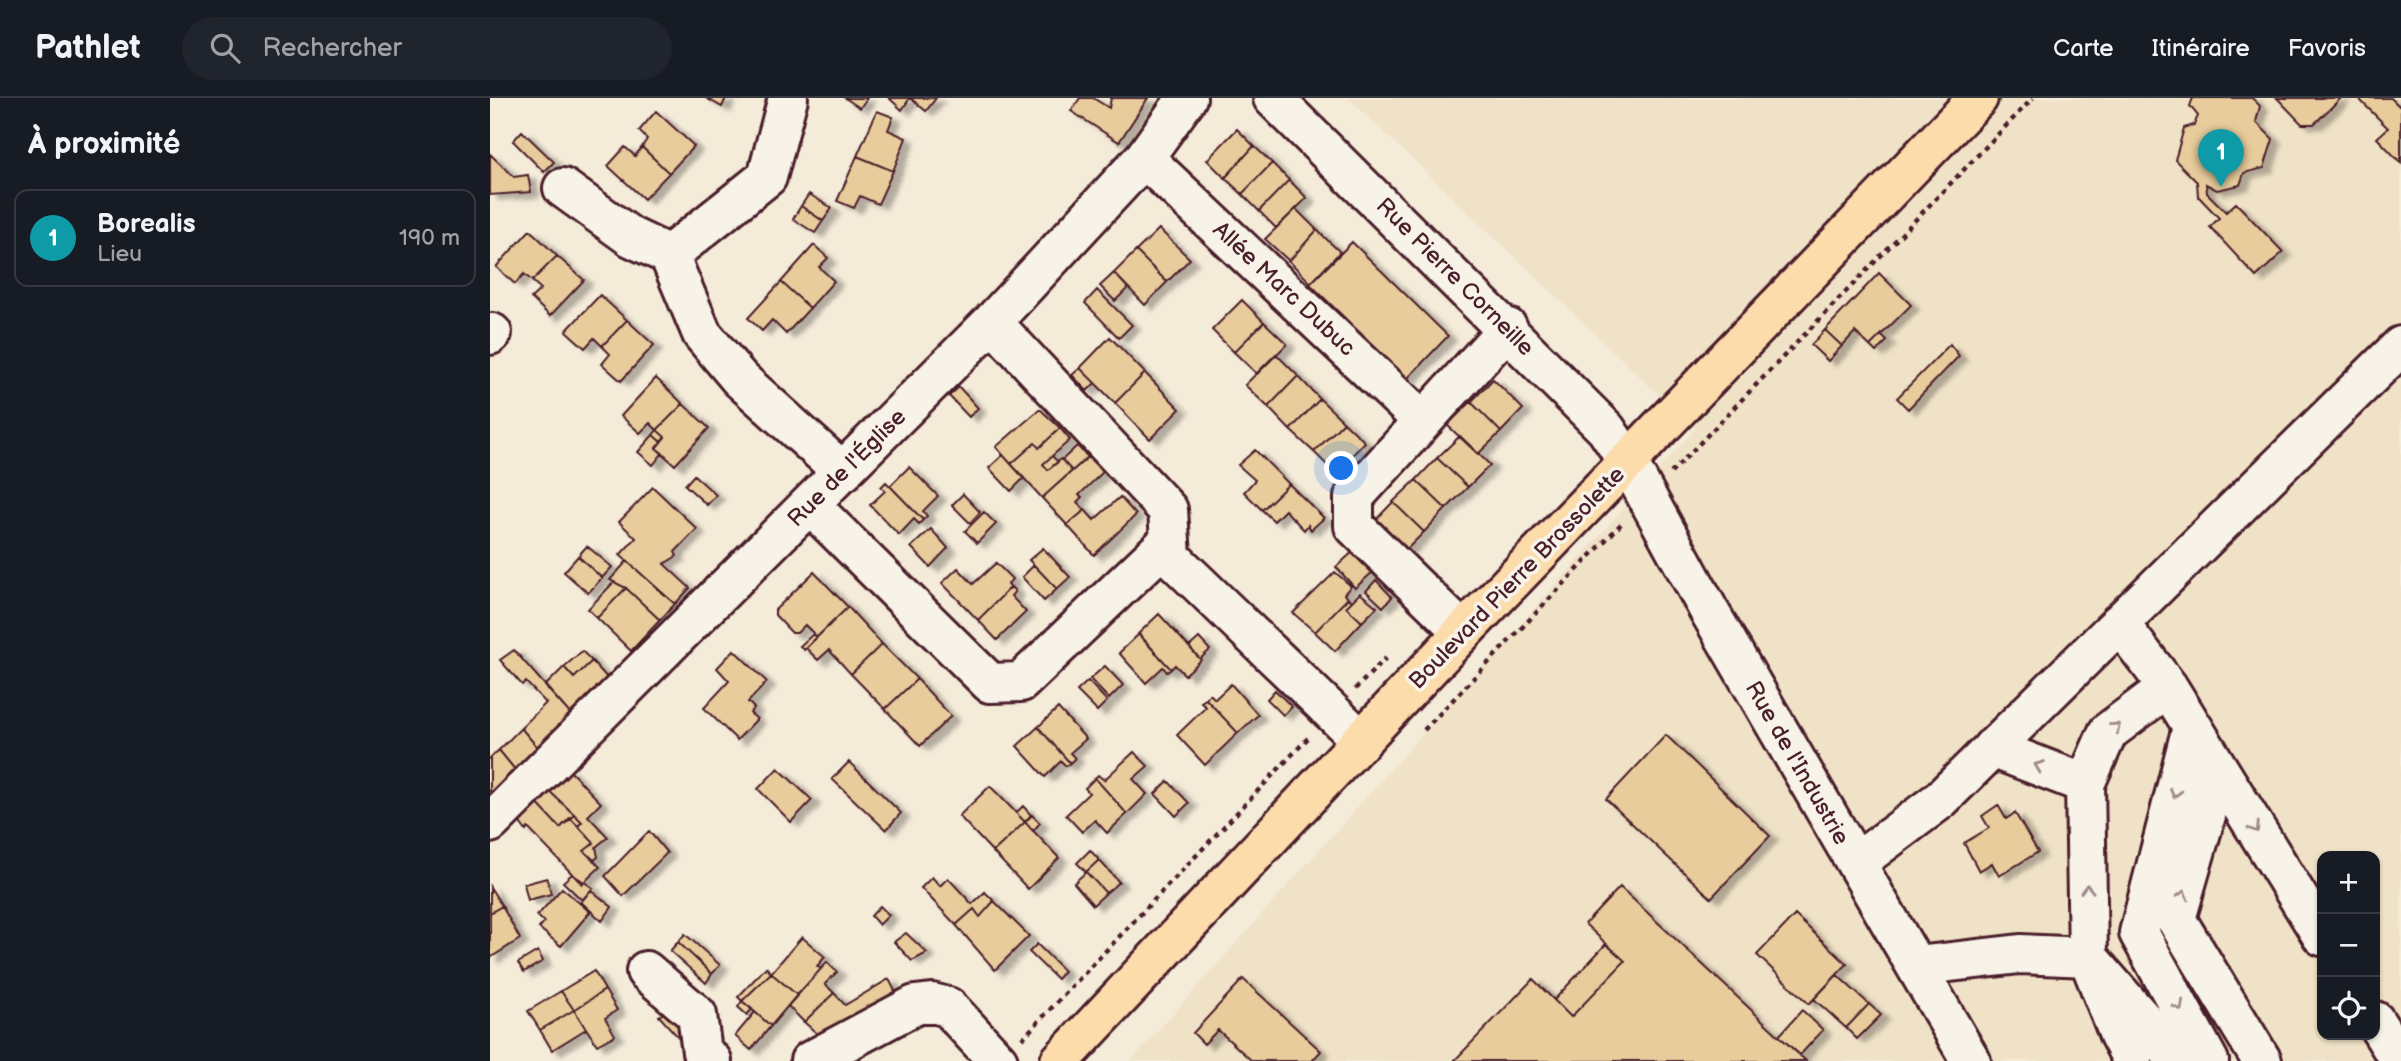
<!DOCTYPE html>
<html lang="fr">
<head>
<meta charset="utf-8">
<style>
	body { margin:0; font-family:"Balsamiq Sans",sans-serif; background:#20242c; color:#f1f3f6 }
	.controls { position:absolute; right:21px; bottom:21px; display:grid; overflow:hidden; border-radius:14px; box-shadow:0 2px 5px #0004 }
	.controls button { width:63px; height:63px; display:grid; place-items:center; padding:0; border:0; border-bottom:2px solid #363941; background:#171b24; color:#f1f3f6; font:35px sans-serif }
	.you { position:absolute; left:852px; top:371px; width:24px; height:24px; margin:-18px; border:5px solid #fff; border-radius:50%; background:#1a73e8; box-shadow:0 0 0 10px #1a73e833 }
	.badge { display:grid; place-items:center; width:46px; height:46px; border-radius:50%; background:#a6949b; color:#fff; font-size:23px; font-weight:700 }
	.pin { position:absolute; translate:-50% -58px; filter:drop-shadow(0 2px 4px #0008) }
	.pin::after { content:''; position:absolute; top:37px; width:24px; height:21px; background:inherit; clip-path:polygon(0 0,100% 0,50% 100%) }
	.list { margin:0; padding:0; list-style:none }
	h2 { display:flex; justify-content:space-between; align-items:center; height:91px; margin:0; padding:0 28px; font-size:30px }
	h2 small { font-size:23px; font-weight:400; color:#9ea1a6 }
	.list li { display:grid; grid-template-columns:46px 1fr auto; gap:21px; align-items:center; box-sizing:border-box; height:98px; margin:0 14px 14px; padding:0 14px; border:2px solid #363941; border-radius:14px }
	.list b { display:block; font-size:26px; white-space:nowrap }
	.list p { margin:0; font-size:23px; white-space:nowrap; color:#9ea1a6 }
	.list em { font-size:23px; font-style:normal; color:#9ea1a6 }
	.icon { flex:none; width:38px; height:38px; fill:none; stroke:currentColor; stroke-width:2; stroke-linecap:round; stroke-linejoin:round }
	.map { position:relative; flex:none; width:1911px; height:963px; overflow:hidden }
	header { display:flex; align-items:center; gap:42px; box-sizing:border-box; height:98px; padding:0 35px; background:#171b24; border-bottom:2px solid #363941 }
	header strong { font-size:33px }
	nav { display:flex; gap:38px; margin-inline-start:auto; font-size:24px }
	.search { width:490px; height:63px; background:#20242c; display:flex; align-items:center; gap:18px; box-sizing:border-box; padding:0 24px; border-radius:38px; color:#9ea1a6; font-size:26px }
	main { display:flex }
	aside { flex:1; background:#171b24 }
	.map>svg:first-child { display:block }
	.built { fill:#f0e2c7; fill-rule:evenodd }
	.building { fill:#e8cc9c; stroke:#4a1f2b; stroke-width:2; filter:url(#shadow) }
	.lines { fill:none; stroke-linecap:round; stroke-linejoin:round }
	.minor-casing { stroke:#4a1f2b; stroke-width:44 }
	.major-casing { stroke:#4a1f2b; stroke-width:44 }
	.path { stroke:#4a1f2b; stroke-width:4.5; stroke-dasharray:5 5; stroke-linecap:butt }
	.minor { stroke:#f7f3e8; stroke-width:38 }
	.major { stroke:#fddcac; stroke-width:38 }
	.oneway { stroke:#a0898a }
	.labels { text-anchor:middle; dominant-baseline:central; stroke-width:7; stroke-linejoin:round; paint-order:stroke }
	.street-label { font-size:23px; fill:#4a1f2b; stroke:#f7f3e8 }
</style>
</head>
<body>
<header>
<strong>Pathlet</strong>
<div class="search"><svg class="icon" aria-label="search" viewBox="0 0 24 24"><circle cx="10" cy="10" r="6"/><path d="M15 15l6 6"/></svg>Rechercher</div>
<nav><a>Carte</a><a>Itinéraire</a><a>Favoris</a></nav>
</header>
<main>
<aside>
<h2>À proximité<small></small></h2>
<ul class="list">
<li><span class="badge" style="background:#0f9aa8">1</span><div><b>Borealis</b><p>Lieu</p></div><em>190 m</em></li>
</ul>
</aside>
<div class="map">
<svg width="1911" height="963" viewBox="0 0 1911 963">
	<defs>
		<filter id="shadow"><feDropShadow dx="8" dy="4.5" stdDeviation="2" flood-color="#0004"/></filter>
	</defs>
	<rect width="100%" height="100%" fill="#f4ebd9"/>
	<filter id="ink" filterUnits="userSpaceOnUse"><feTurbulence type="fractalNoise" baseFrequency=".0143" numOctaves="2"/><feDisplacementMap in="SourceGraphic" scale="14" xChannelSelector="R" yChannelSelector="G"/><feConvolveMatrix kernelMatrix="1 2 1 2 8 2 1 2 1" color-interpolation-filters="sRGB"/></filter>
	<g filter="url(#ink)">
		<!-- built -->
		<path class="built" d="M858,0H1911V963H641L1205,331ZM1832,758H1885V937H1832Z"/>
		<!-- building -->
		<path class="building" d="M216,0H236L232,9Z
			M355,0H377L370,10Z
			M399,0H446L436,13L420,0L412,12Z
			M590,0H603L619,10L621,0H658L629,44L581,13Z
			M1703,0H1762L1770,8L1766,24L1783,41L1774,70L1754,75L1750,87L1727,92L1716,86L1717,95L1736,114L1746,105L1793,154L1766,179L1720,129L1729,120L1708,98L1707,84L1685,62L1694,30L1704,27L1708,18L1700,8Z
			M1787,0H1851L1824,26H1812Z
			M1868,0H1901L1909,8L1911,6V65L1887,40L1898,30Z
			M166,13L204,48L179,75L152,49L157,41L149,33Z
			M387,13L403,19L398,32L416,40L403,73L367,58Z
			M747,31L764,48L735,80L717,62Z
			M32,33L64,64L54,74L23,43Z
			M764,48L782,65L752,96L735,80Z
			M135,49L145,58L152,49L179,75L154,101L118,68Z
			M0,56L24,79L38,77L41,94L0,97Z
			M367,58L403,73L388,106L370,98L364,110L347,103Z
			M782,65L799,82L769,113L752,96Z
			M799,82L817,100L786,130L769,113Z
			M319,96L342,110L333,123L311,108Z
			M311,108L333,123L325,135L303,121Z
			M806,111L827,132L799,163L775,141Z
			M669,131L700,161L677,184L646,153Z
			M40,132L67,158L42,183L34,176L25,186L6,169Z
			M827,132L850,154L821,185L799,163Z
			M862,144L958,238L917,281L820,186Z
			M324,147L338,160L329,169L344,183L320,210L291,184Z
			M646,153L677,184L655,207L624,175Z
			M67,158L94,182L60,218L41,200L51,191L42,183Z
			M624,175L638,190L625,203L610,188Z
			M1389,175L1421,207L1380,248L1365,234L1352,248L1335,232Z
			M291,184L320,210L296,236L282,222L272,233L258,220Z
			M607,192L642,227L629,240L595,205Z
			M110,197L137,222L112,248L104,240L95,250L76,233Z
			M752,202L774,224L744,254L722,232Z
			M137,222L164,247L131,283L112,266L120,256L112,248Z
			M774,224L797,246L767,276L744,254Z
			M1335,232L1352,248L1338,263L1321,247Z
			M1391,237L1397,243L1386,254L1380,248Z
			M620,239L655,275L625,305L590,270Z
			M1460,246L1469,258L1418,311L1407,300Z
			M786,256L808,278L778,309L755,287Z
			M590,270L605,285L597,293L582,277Z
			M655,275L690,311L660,341L625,305Z
			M808,278L830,301L800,332L778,309Z
			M166,280L193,306L167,332L160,325L150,335L131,318Z
			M1003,281L1033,311L1011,334L981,304Z
			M469,289L488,310L479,319L459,298Z
			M830,301L854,324L824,354L800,332Z
			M981,304L1011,334L988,356L957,327Z
			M193,306L219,330L185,367L166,350L175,339L167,332Z
			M550,311L570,330L549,350L545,345L521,366L506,349Z
			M854,324L875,344L845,375L824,354Z
			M570,330L580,342L553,366L558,372L571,361L582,373L552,400L521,366L545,345L549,350Z
			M167,332L175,339L171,344L163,337Z
			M163,337L171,344L166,350L175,357H171L163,367L148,354Z
			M970,338L1000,367L978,389L947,360Z
			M587,348L598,359L582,373L572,362Z
			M765,352L799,386L772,412L754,394L765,382L748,367Z
			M513,357L534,380L521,393L499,370Z
			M562,358L568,364L558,372L553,366Z
			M598,359L613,374L589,397L592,399L587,404L595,412L577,427L552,400Z
			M947,360L978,389L956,411L926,382Z
			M419,369L448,398L433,413L437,418L433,422L400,388Z
			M204,377L226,397L217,407L195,387Z
			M926,382L956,411L934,434L903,404Z
			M396,384L433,422L429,426L424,421L409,437L380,407L395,393L391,389Z
			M799,386L834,420L821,432L818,427L814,432L795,412L784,423L772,412Z
			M163,389L207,431L185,454L187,458L174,466L200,490L185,506L130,457L146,440L129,424Z
			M473,396L490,414L480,425L462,407Z
			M630,399L646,417L604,457L577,427L595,412L604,422Z
			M903,404L934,434L912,456L881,427Z
			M494,414L506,426L487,445L475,433Z
			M441,431L458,450L440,469L421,449Z
			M97,448L122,469L112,480L88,458Z
			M553,450L580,479L567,491L539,462Z
			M865,452L885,472L865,490L846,469Z
			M88,458L112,480L98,495L74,474Z
			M137,463L185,506L170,522L136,490L120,482Z
			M506,465L522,481L518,486L521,489L488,522L452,485L468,470L483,486Z
			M544,467L567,491L554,503L532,479Z
			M324,474L358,509L327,539L315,527L307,535H302L285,517V512Z
			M845,474L861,488L854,496L858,500L825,534L803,515Z
			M886,482L902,499L893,509L876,493Z
			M124,484L136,490L107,520L98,511Z
			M521,489L525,493L521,498L536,514L507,542L488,522Z
			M136,490L170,522L141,553L107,520Z
			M870,495L887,509L872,524L856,509Z
			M858,500L862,503L856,509L872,524L845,553L825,534Z
			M358,509L392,546L361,576L339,552L328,562L316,550Z
			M669,516L711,562L695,577L685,567L681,571L648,536Z
			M323,536L327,539L314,552L310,548Z
			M649,536L681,571L677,574L673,569L656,585L629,555Z
			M709,540L720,552L710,561L699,549Z
			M392,546L427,581L395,611L361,576Z
			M24,552L83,619L49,651L31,630L56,605L36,584L32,587L10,562Z
			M244,552L277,584L258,604L264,610L260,615L267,621L247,642L214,610L239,583L227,570Z
			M92,553L102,563L84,580L74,569Z
			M102,563L120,583L83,619L55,588L74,569L84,580Z
			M615,568L633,587L619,601L600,581Z
			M427,581L461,618L430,648L395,611Z
			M598,583L617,603L607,613L587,593Z
			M741,586L768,617L748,635L716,601L720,596L725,601Z
			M785,592L802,609L793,617L777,601Z
			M716,601L748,635L715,667L687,637L716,609L711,604Z
			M568,610L596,641L580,655L585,660L580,665L548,629Z
			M548,629L580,665L576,668L571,663L555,679L527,648Z
			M31,630L49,651L26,673L9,652Z
			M1176,637L1280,738L1221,800L1116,701Z
			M9,652L26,673L0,698V660Z
			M644,654L658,668L643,681L657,696L637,716L605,680L608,677L614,682Z
			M359,664L411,715L396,732L342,681Z
			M77,670L111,705L98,718L118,739L106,749L108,759L104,762L94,753L104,745L88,728L92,724L56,690Z
			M288,670L322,702L301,724L268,691Z
			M605,680L637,716L617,735L605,722L592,734L576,717L599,695L595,690Z
			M678,683L699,705L686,718L665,696Z
			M500,688L535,724L503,754L469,718Z
			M56,690L85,717L70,730L44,702Z
			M44,702L70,730L80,720L104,745L94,753L110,769L92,786L38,730L36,733L26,719Z
			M1508,707L1516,721L1525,715L1548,754L1509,778L1502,765L1489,773L1474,745L1499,730L1492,718Z
			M533,708L541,717L535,724L526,715Z
			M85,717L92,724L88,728L80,720Z
			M542,717L550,725L543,733L535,724Z
			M535,724L569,760L538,791L503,754Z
			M159,733L177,755L133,798L115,778Z
			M600,752L609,762L596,774L587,765Z
			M609,762L629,784L616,795L596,774Z
			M596,774L616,795L603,807L584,785Z
			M82,776L103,790L92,802L73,784Z
			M442,779L450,788L458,780L482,806L495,794L504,803L490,819L484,811L466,827L431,790Z
			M57,780L61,796L38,802L34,786Z
			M0,789L12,808L0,815Z
			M1130,789L1289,938L1316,963H964L1043,881L1081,919L1135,863L1095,826Z
			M72,790L100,814L71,848L49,830L54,824L47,818Z
			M101,792L122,809L112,823L91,804Z
			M504,803L539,838L505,872L466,827L484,811L490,819Z
			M12,808L30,841L0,860V815Z
			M390,808L399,817L389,827L381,818Z
			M1305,817L1357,866L1319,906L1267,857Z
			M416,835L437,855L422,863L404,844Z
			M195,836L230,867L222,876L188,844Z
			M312,839L335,859L327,868L331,871L307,897L281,875Z
			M188,844L222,876L216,885L180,853Z
			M547,846L574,873L567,881L539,854Z
			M1116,846L1135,863L1081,919L1064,902Z
			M48,853L53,863L34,874L28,865Z
			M337,864L347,874L335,886L344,895L314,924L298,908Z
			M276,869L281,875L252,903L248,899Z
			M104,873L115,892L84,912L71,893Z
			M281,875L307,897L281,928L252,903Z
			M1347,877L1379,906L1356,930L1324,901Z
			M399,881L406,895L331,939L314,924L344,895L355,907Z
			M753,881L831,953L822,963H762L728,932L714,946L703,935Z
			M115,892L127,912L115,920L125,937L107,947L84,912Z
			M71,893L84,912L50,932L38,913Z
			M252,903L262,911L257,917L248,909Z
			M1379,906L1391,917L1367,941L1356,930Z
			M180,911L196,927L188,939L169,918Z
			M84,912L96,931L62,952L50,932Z
			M1312,912L1333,932L1310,957L1289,938Z
			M265,914L281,928L261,952L245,938Z"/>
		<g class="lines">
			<!-- minor casing -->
			<g class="minor-casing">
				<path id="minor" d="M783,0L1116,331L1138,364L1218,511L1481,963
					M654,60L933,323
					M73,90L141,139L179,157L212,236L250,281L353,374
					M179,157L277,79L298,0
					M502,224L678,412L681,459L872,643
					M0,237L2,235
					M320,407L500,585L531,584L680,442
					M1629,525L1678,589L1832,838
					M973,534L864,428V399L1018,230
					M1702,629L1649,835L1719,963
					M1502,650L1595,686
					M1729,672L1686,821L1772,963
					M0,725L502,224L654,60L697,0
					M1366,765L1450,702L1911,248
					M1426,868L1530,856L1598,859L1676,948L1685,963
					M156,873L207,917L212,954L222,963
					M1885,923L1910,963
					M320,963L425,907L442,905L458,909L508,963
					M1643,963L1629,937L1598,859L1595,686L1618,634L1678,589"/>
			</g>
			<!-- major casing -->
			<g class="major-casing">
				<path id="major" d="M570,963L973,534L1488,0"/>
			</g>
			<!-- path -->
			<path class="path" d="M1181,375L1543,0
				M865,591L896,560
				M934,632L1131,426
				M532,941L818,640"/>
			<!-- minor -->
			<use href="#minor" class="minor"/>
			<!-- major -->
			<use href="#major" class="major"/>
		</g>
		<!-- one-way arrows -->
		<defs><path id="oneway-chevron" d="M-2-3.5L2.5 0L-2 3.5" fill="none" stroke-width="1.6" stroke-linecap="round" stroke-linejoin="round" transform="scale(1.75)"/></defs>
		<g class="oneway">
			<use href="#oneway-chevron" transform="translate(1626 629) rotate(-40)"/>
			<use href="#oneway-chevron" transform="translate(1549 668) rotate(-159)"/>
			<use href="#oneway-chevron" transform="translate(1685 695) rotate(104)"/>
			<use href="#oneway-chevron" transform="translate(1765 730) rotate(58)"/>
			<use href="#oneway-chevron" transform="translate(1597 791) rotate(-91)"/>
			<use href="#oneway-chevron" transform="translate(1693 797) rotate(-74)"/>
			<use href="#oneway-chevron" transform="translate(1689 908) rotate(61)"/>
		</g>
	</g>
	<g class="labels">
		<!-- street labels -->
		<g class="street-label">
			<text transform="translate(965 179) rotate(45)">Rue Pierre Corneille</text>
			<text transform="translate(794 191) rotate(43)">Allée Marc Dubuc</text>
			<text transform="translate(357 370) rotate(-45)">Rue de l'Église</text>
			<text transform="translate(1027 480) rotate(-46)">Boulevard Pierre Brossolette</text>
			<text transform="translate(1307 665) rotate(60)">Rue de l'Industrie</text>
		</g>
	</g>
</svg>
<div class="controls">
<button>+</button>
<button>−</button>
<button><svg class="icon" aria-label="locate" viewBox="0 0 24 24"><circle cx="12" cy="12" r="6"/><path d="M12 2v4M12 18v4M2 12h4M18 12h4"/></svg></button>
</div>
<div class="you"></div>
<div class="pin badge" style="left:1731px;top:89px;background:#0f9aa8">1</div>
</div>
</main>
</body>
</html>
